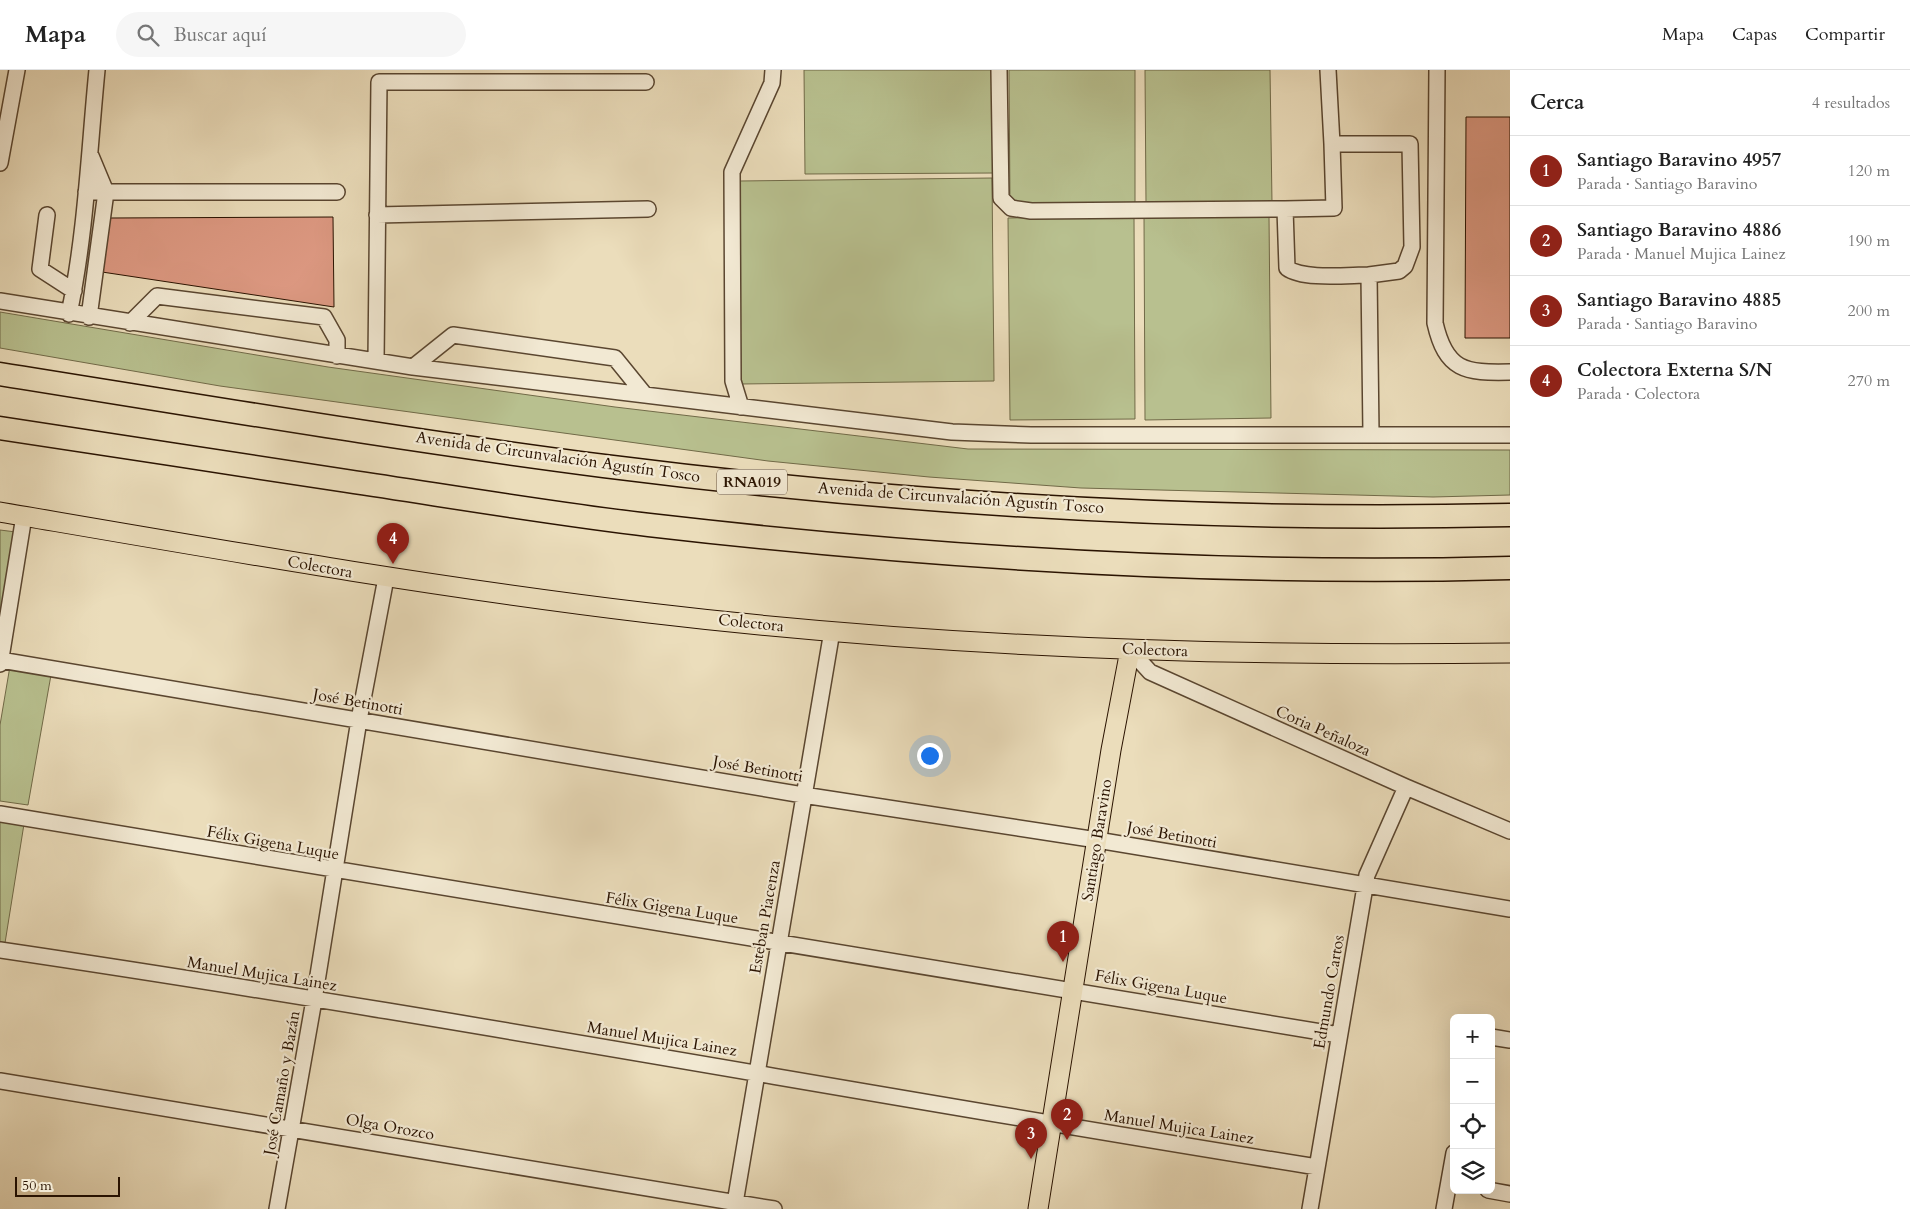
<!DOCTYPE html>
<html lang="es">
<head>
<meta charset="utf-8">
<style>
	body { margin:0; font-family:Cardo,serif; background:#f6f6f6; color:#222 }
	.controls { position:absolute; right:15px; bottom:15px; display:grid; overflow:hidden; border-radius:8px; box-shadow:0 5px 20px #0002 }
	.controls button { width:45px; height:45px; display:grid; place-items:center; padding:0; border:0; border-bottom:1px solid #e0e0e0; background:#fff; color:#222; font:25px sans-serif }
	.scale { position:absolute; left:15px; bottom:12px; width:105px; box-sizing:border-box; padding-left:5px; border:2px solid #2a1301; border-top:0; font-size:14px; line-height:18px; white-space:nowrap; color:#2a1301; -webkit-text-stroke:4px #f2e9d3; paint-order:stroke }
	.you { position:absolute; left:929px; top:685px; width:18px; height:18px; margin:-12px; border:4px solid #fff; border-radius:50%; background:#1a73e8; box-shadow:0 0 0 8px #1a73e833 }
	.badge { display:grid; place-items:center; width:32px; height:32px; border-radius:50%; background:#8f2418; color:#fff; font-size:16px; font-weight:700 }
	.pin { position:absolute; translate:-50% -41px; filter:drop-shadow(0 1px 2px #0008) }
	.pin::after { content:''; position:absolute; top:26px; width:18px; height:15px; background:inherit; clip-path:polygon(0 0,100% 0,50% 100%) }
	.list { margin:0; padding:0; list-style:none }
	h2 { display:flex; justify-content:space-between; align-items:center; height:65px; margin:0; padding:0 20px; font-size:21px }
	h2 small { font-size:16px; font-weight:400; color:#767676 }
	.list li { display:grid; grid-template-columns:32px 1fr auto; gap:15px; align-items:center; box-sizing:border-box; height:70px; padding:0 20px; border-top:1px solid #e0e0e0 }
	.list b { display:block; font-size:19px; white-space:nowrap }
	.list p { margin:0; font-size:16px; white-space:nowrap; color:#767676 }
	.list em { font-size:16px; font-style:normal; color:#767676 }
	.icon { flex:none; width:28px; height:28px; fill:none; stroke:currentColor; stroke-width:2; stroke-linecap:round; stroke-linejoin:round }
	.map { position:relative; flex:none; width:1510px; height:1139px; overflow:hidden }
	header { display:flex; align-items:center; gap:30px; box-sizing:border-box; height:70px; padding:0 25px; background:#fff; border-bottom:1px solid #e0e0e0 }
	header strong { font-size:24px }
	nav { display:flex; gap:28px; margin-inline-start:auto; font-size:18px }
	.search { width:350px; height:45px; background:#f6f6f6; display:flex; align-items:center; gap:12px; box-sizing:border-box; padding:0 18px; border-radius:28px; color:#767676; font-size:19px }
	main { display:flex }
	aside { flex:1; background:#fff }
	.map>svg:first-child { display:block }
	.green { fill:#b8c08f; stroke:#716a48 }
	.building { fill:#dc9881; stroke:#2a1301 }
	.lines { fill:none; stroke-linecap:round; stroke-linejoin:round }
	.minor-casing { stroke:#5a4630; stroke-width:18 }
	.major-casing { stroke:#2a1301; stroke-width:21 }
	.highway-casing { stroke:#2a1301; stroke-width:25 }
	.minor { stroke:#f2e9d3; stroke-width:15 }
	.major { stroke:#ebddbb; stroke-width:19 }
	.highway { stroke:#ebddbb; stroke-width:22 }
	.labels { text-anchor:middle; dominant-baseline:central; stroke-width:4.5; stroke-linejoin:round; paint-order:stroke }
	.shield { fill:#f2e9d3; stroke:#665340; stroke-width:1 }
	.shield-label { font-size:15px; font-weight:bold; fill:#2a1301 }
	.street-label { font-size:16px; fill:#2a1301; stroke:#f2e9d3 }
</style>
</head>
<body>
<header>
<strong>Mapa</strong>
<div class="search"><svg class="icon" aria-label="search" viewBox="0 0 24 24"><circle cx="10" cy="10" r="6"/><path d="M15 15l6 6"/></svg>Buscar aquí</div>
<nav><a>Mapa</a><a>Capas</a><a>Compartir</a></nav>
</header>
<main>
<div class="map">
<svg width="1510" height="1139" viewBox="0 0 1510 1139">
	<rect width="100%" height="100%" fill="#ebddbb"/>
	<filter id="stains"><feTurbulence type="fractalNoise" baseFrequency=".004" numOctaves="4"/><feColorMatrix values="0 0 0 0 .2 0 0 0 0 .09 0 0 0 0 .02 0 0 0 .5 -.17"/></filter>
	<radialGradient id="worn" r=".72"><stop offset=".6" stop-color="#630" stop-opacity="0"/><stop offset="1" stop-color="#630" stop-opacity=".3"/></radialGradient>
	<!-- green -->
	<path class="green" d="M804,0H994V103L805,104Z
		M1009,0H1135V134L1010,135Z
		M1145,0H1270L1272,133L1146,134Z
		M992,108L994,311L741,314L739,111Z
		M1134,146L1135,349L1010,350L1008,148Z
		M1269,146L1271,348L1145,350L1144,147Z
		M0,242L328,297L615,337L968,379L1510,380V425L1433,427L1081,418L929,407L768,391L220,316L0,278Z
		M0,460L16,462L0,555Z
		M10,596L51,605L28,735L0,731V655Z
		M0,751L24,754L5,873H0Z"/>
	<!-- building -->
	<path class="building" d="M1466,47H1510V268H1465Z
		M333,147L334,237L102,202L110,148Z"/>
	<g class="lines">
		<!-- minor casing -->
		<g class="minor-casing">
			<path id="minor" d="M999,0L1001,128L1011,138L1031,141L1285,139
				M1328,0L1332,74H1410L1412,177L1405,196L1399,201L1369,205L1371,364
				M1437,0L1435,253C1446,301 1465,303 1510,302
				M1332,74L1334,138L1285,139L1287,198C1303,210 1348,205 1369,205
				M0,93L17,0
				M86,122H337
				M47,145L40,199L74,221
				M377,145L648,139
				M0,231L413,297L952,362L1031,365H1510
				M69,244C86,163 89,81 97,0
				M89,247L106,122L91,86
				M130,253L157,226L324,247L337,270V286
				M376,291L379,12H646
				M413,297L453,265L615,288L645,325
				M741,337L733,311L732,102L772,13L773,0
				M1130,580L1150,602L1406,717L1510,761
				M0,590L803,725L1097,770L1510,839
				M0,594L24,446
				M0,744L1339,965
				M0,880C440,945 878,1027 1317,1097
				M1491,967L1510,970
				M0,1011L774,1139
				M1488,1120L1510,1124
				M277,1139L314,930L359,650L386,508
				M734,1139L832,561
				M1310,1139L1367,805L1406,717
				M1444,1139L1454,1083"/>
		</g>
		<!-- major casing -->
		<g class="major-casing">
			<path id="major" d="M0,442C216,479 431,517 649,543C934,577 1223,587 1510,583
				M1038,1139L1111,680L1130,580"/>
		</g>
		<!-- highway casing -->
		<g class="highway-casing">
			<path id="highway" d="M0,304C201,336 402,370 604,396C903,434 1208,452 1510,445
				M0,358C116,376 231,393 347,411C448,426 548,443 649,455C934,488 1223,506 1510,498"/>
		</g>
		<!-- minor -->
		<use href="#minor" class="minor"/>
		<!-- major -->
		<use href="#major" class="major"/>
		<!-- highway -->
		<use href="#highway" class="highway"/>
	</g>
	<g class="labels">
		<!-- shield labels -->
		<rect class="shield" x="717" y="399.5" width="70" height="25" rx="4"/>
		<g class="shield-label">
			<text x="752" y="412">RNA019</text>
		</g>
		<!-- street labels -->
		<g class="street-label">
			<text transform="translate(558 387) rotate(8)">Avenida de Circunvalación Agustín Tosco</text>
			<text transform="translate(961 428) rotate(4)">Avenida de Circunvalación Agustín Tosco</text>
			<text transform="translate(320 497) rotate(10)">Colectora</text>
			<text transform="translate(751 553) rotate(6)">Colectora</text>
			<text transform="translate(1155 580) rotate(2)">Colectora</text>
			<text transform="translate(358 632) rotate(10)">José Betinotti</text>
			<text transform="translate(1323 661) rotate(24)">Coria Peñaloza</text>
			<text transform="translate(758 699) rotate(10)">José Betinotti</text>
			<text transform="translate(1172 765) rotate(10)">José Betinotti</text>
			<text transform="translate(1097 770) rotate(-81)">Santiago Baravino</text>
			<text transform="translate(273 773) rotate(10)">Félix Gigena Luque</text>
			<text transform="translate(672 838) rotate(9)">Félix Gigena Luque</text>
			<text transform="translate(765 847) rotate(-80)">Esteban Piacenza</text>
			<text transform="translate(262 904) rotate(9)">Manuel Mujica Lainez</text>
			<text transform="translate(1161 917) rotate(10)">Félix Gigena Luque</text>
			<text transform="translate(1329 922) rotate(-80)">Edmundo Cartos</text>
			<text transform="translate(662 969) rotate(9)">Manuel Mujica Lainez</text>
			<text transform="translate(282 1013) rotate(-80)">José Camaño y Bazán</text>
			<text transform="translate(390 1057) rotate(10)">Olga Orozco</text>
			<text transform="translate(1179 1057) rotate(9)">Manuel Mujica Lainez</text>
		</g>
	</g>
	<rect width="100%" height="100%" filter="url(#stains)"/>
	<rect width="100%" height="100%" fill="url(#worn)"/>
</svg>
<div class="controls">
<button>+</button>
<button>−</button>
<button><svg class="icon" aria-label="locate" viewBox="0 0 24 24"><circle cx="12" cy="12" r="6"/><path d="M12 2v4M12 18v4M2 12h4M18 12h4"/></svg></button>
<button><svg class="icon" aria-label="layers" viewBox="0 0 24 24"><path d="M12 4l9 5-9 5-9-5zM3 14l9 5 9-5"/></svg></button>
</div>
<div class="scale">50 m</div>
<div class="you"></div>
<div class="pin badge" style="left:1063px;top:892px">1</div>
<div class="pin badge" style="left:1067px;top:1070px">2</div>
<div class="pin badge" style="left:1031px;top:1089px">3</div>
<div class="pin badge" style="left:393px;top:494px">4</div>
</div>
<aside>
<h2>Cerca<small>4 resultados</small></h2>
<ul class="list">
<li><span class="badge">1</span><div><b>Santiago Baravino 4957</b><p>Parada · Santiago Baravino</p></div><em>120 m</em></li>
<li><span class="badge">2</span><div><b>Santiago Baravino 4886</b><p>Parada · Manuel Mujica Lainez</p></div><em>190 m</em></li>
<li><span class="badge">3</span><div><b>Santiago Baravino 4885</b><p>Parada · Santiago Baravino</p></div><em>200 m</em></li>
<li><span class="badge">4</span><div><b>Colectora Externa S/N</b><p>Parada · Colectora</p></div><em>270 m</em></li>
</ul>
</aside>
</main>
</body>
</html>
